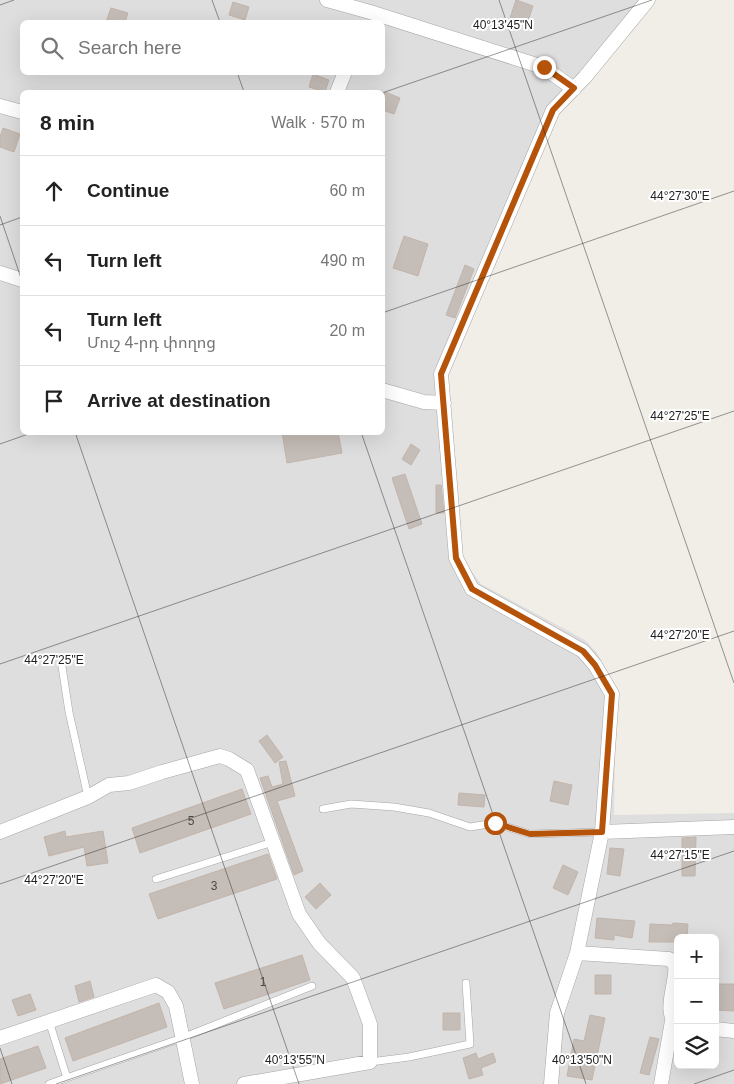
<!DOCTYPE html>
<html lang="en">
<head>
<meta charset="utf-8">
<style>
	body { margin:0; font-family:Arial,"Noto Sans Armenian",sans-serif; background:#f2f2f2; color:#222 }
	.controls { position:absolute; right:15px; bottom:15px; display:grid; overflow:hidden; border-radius:8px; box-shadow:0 5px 20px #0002 }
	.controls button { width:45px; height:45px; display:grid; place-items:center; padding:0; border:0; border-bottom:1px solid #e0e0e0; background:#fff; color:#222; font:25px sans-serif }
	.stop { position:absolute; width:15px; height:15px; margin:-11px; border:4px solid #b45309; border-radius:50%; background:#fff }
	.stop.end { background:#b45309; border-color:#fff; box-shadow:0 1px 5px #0008 }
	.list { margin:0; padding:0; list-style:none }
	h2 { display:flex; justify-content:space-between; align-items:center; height:65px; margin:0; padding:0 20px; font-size:21px }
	h2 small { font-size:16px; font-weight:400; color:#767676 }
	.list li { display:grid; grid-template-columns:32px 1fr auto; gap:15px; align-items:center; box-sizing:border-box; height:70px; padding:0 20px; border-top:1px solid #e0e0e0 }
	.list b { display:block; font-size:19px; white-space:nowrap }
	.list p { margin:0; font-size:16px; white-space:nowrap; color:#767676 }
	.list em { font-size:16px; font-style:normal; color:#767676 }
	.icon { flex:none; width:28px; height:28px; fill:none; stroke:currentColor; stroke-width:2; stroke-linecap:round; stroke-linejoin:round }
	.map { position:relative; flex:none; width:734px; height:1084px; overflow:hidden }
	.search { position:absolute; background:#fff; box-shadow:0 5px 20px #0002; left:20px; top:20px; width:365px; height:55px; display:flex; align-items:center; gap:12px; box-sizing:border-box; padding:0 18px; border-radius:8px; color:#767676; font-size:19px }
	.panel { position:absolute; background:#fff; box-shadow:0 5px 20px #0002; left:20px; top:90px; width:365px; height:345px; border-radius:8px }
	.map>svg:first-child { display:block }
	.residential { fill:#dfdede; fill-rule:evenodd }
	.building { fill:#c5bdb7; stroke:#c2b4aa }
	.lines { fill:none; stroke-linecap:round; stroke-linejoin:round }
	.lane-casing { stroke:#a5a5a5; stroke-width:8 }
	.street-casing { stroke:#a5a5a5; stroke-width:15 }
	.lane { stroke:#fff; stroke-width:7 }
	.street { stroke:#fff; stroke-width:14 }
	.route { stroke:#b45309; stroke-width:6 }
	.ticks { fill:none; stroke:#212121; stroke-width:1; stroke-opacity:0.45 }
	.labels { text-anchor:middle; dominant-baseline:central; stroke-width:4; stroke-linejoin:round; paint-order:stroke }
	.number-label { font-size:12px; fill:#4a4846 }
	.ticks-label { font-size:12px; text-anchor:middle; fill:#212121; stroke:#fff; stroke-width:4; stroke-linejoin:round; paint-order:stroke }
</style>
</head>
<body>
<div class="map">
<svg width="734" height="1084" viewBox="0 0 734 1084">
	<rect width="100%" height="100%" fill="#f1eee8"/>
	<!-- residential -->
	<path class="residential" d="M0,0H655L556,114L448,376L461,557L481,584L585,640L597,653L616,690L614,815L734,813V1084H0ZM22,22H382V72H22ZM22,92H382V432H22ZM678,938H715V1065H678Z"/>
	<!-- building -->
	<path class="building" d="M516,0L533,6L527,24L510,18Z
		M233,2L249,7L245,20L229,15Z
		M111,8L128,13L125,22H106Z
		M313,74L329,80L325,92L309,87Z
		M385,92L400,98L394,114L382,110V98Z
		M3,128L20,134L14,152L0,147V137Z
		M404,236L428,244L418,276L393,268Z
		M465,265L474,269L455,318L446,315Z
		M282,432H338L342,453L287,463Z
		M411,444L420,450L411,465L402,459Z
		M405,474L422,524L409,529L392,478Z
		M436,485H441L444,513H436Z
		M267,735L283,757L275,763L259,741Z
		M286,761L295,796L277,801L303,871L294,875L260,778L268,776L272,787L283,784L279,762Z
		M554,781L572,785L568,805L550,801Z
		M242,789L251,814L140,853L132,828Z
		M459,793L485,795L484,807L458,805Z
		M65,831L66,837L103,831L108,863L87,866L84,847L49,856L44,837Z
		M696,837L695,876H682V838Z
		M610,848L624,849L620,876L607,874Z
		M268,854L277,879L158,919L149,894Z
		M563,865L578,872L568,895L553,888Z
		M320,883L331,895L316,909L305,897Z
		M597,918L635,921L632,938L614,935V940L595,938Z
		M673,923L688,924L687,938H678V942H649L650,924L672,925Z
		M302,955L310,980L224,1009L215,983Z
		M595,975H611V994H595Z
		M90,981L94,997L79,1002L75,986Z
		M715,984H734V1011L715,1010Z
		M30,994L36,1010L18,1016L12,1000Z
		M159,1003L167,1027L73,1061L65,1038Z
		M443,1013H460V1030H443Z
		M590,1015L605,1018L592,1080L567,1076L574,1039L584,1041Z
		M650,1037L659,1039L649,1075L640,1073Z
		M38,1046L46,1068L0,1084V1059Z
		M476,1053L478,1059L493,1053L496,1062L481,1068L483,1075L469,1079L463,1058Z"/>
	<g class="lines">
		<!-- lane casing -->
		<g class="lane-casing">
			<path id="lane" d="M61,660L69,712L88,797
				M323,809L351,804L394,807L429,813L470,827L495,823L530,834L602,832
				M156,879L273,842
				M49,1021L67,1078
				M370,1062L409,1057L470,1044L466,983
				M49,1084L182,1038L312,986"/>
		</g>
		<!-- street casing -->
		<g class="street-casing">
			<path id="street" d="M327,0L370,12L543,67L574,89
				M337,92L345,72
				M0,106L22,112
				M0,273L22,280
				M382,390L424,402L444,403
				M0,832L88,797L109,785L129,783L162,772L220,756L229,759L247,770L299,914L319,943L353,978L370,1024V1062L244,1084
				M602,832L734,827
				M577,953L669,959L675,964C678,983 661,1011 678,1026
				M715,1029L734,1031
				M0,1038L156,985L168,992L176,1006L192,1084
				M551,1084L557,1013L577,953L602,832L612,694L595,665L583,651L472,589L456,558L441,374L553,110L585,77L648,0
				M661,1084L672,1021"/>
		</g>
		<!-- lane -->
		<use href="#lane" class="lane"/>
		<!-- street -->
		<use href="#street" class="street"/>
	</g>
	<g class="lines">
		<!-- route -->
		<path class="route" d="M495,823L530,834L602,832L612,694L595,665L583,651L472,589L456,558L441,374L553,110L574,88L544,67"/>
	</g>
	<!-- ticks -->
	<path class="ticks" d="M212,0L220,22M499,0L734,683M0,5L14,0M237,72L244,92M382,93L652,0M0,216L22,281M0,225L22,217M382,313L734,191M75,432L299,1084M361,432L586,1084M0,444L34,432M0,664L734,411M0,884L734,631M0,1048L12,1084M56,1084L734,851M694,1084L734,1070"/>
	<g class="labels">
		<!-- number labels -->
		<g class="number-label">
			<text x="191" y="821">5</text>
			<text x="214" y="886">3</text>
			<text x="263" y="982">1</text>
		</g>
	</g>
	<g class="ticks-label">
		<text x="503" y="29">40°13'45"N</text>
		<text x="680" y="200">44°27'30"E</text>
		<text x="680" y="420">44°27'25"E</text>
		<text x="680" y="639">44°27'20"E</text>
		<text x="54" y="664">44°27'25"E</text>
		<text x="680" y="859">44°27'15"E</text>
		<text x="54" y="884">44°27'20"E</text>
		<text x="295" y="1064">40°13'55"N</text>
		<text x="582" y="1064">40°13'50"N</text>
	</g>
</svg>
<div class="controls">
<button>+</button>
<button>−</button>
<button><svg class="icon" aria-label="layers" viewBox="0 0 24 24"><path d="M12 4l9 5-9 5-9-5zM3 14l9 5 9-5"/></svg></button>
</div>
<div class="stop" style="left:495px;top:823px"></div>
<div class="stop end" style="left:544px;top:67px"></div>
<div class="search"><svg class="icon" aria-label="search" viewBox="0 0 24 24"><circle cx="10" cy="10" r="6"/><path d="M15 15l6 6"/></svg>Search here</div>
<section class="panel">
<h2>8 min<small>Walk · 570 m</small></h2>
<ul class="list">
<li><svg class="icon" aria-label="ahead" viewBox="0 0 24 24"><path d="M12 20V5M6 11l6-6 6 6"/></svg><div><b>Continue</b></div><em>60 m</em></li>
<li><svg class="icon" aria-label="left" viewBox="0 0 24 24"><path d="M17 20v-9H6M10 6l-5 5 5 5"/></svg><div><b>Turn left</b></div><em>490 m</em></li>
<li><svg class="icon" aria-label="left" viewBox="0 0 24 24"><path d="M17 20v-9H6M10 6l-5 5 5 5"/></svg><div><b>Turn left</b><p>Մուշ 4-րդ փողոց</p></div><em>20 m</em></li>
<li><svg class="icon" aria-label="arrive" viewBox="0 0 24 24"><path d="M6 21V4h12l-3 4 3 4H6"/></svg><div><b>Arrive at destination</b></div></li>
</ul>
</section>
</div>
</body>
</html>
